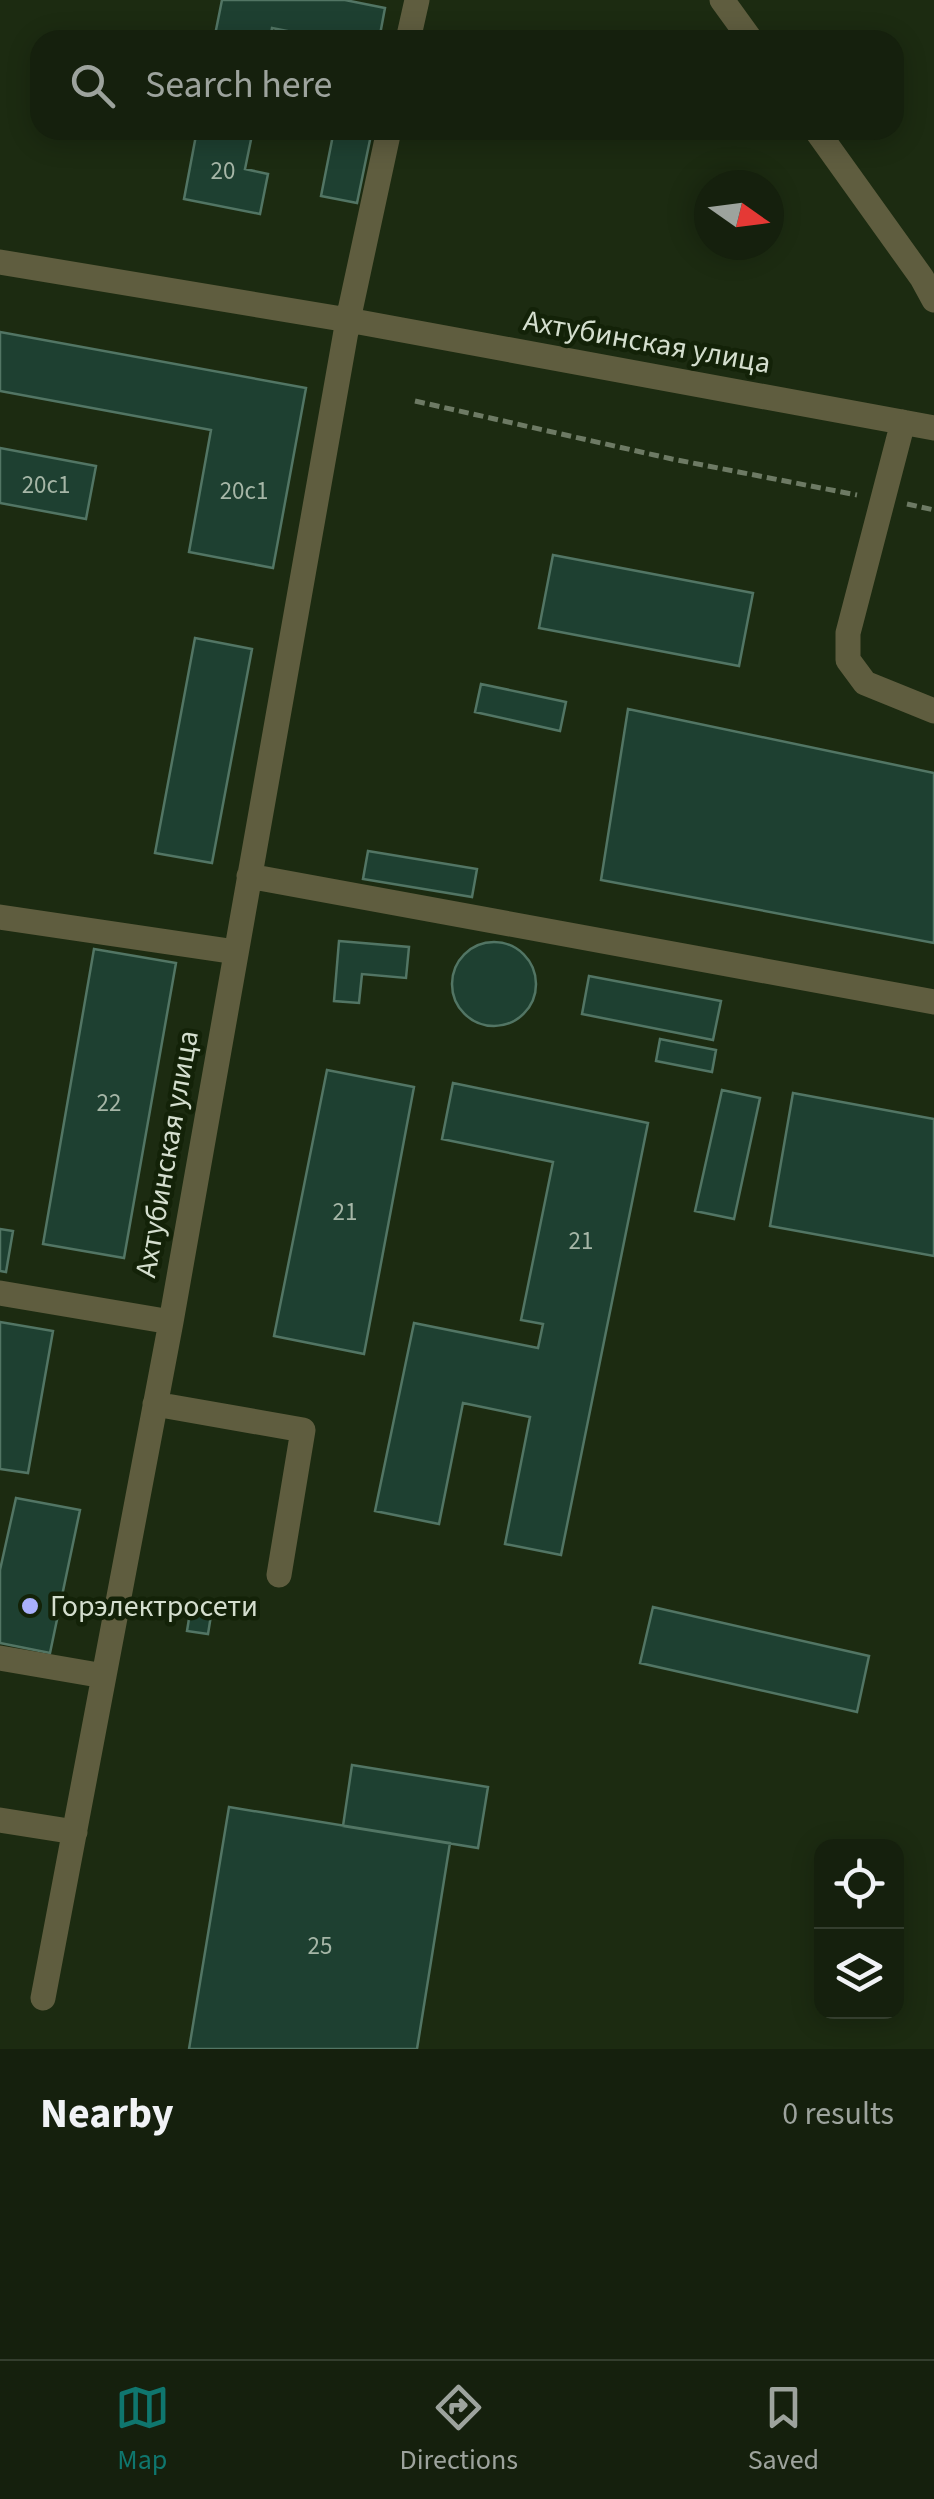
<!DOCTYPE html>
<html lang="en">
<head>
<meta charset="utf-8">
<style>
	body { margin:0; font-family:"Source Sans 3",sans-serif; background:#222d1b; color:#f1f3f6 }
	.controls { position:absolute; right:30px; bottom:30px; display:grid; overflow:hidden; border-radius:20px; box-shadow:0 5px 25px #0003 }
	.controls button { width:90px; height:90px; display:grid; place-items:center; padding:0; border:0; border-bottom:2px solid #343e2e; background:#15200d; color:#f1f3f6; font:50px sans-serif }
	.compass { position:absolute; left:694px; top:170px; width:90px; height:90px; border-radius:50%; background:#15200d; box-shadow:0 5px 25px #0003; rotate:104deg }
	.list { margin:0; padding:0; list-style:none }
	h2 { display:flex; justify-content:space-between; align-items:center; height:130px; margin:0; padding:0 40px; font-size:42px }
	h2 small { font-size:32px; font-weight:400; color:#9da39d }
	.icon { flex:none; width:55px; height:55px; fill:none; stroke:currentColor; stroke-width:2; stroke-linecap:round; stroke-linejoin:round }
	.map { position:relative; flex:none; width:934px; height:2049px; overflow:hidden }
	.search { position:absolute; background:#15200d; box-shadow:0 5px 25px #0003; left:30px; right:30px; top:30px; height:110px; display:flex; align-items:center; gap:25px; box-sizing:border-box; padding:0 35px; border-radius:30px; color:#9da39d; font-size:38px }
	.sheet { height:310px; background:#15200d }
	nav { display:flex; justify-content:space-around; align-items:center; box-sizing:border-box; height:140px; border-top:2px solid #343e2e; background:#15200d; font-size:28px; color:#9da39d }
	nav a { display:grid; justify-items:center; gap:5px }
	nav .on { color:#0f766e }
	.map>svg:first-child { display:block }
	.building { fill:#1e4031; stroke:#527564; stroke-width:2.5 }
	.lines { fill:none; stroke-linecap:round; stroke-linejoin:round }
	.path { stroke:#6d7a64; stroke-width:5; stroke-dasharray:10 5; stroke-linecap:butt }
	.minor { stroke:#5f5d3f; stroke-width:25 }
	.poi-dot { fill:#a9b0fc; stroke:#132208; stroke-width:4 }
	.labels { text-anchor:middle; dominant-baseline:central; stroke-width:9; stroke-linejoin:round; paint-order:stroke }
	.number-label { font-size:25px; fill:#a6b6a7 }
	.street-label { font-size:30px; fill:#d4dece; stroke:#132208 }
	.poi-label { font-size:30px; fill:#d4dece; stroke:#132208; text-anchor:start }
</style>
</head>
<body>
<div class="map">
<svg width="934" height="2049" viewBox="0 0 934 2049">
	<rect width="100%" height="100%" fill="#1c2b11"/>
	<!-- building -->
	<path class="building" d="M222,0H345L385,8L379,40H333L272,28L270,40H214Z
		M197,130H253L245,169L268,174L260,214L184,199Z
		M334,130H372L357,203L321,196Z
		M0,332L306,388L273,568L189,552L211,430L0,391Z
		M0,448L96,466L86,519L0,503Z
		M553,555L753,593L739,666L539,628Z
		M195,638L252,649L212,863L155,853Z
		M481,684L566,702L560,731L475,712Z
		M628,709L934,773V943L601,880Z
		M368,851L477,869L472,897L363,879Z
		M339,941L409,947L406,978L362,974L359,1003L334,1001Z
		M452 984a42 42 0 1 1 84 0a42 42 0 1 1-84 0Z
		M94,949L176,963L124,1258L43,1244Z
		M589,976L721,1001L713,1040L582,1014Z
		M660,1039L716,1050L712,1072L656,1061Z
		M327,1070L414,1087L364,1354L274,1336Z
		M453,1083L648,1123L561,1555L505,1544L530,1417L463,1403L439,1524L375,1511L414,1323L538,1348L543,1324L521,1320L553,1162L442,1139Z
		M722,1090L760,1098L734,1219L695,1211Z
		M793,1093L934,1119V1256L770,1226Z
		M0,1229L13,1231L6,1272L0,1271Z
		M0,1322L53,1331L28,1473L0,1469Z
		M16,1498L80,1510L50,1653L0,1643V1570Z
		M192,1600L213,1603L208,1634L187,1631Z
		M653,1607L869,1656L857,1712L640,1663Z
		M352,1765L488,1787L478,1848L343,1826Z
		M229,1807L450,1843L417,2049H189Z"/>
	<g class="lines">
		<!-- path -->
		<path class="path" d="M415,401L672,459L857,495
			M907,504L934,510"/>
		<!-- minor -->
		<path class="minor" d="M722,0L751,40
			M408,40L417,0
			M816,130L922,278L934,300
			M0,262L348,320L934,428
			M903,422L848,633V660L865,683L934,711
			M249,876L934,1002
			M0,917L236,952
			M0,1293L171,1322
			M155,1404L303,1430L279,1575
			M0,1658L104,1676
			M0,1820L75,1832
			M43,1998L171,1322L348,320L389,130"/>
	</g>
	<!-- markers -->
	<circle class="poi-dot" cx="30" cy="1606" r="10"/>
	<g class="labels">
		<!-- number labels -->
		<g class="number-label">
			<text x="223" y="171">20</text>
			<text x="46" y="485">20с1</text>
			<text x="244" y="491">20с1</text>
			<text x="109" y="1103">22</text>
			<text x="345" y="1212">21</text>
			<text x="581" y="1241">21</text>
			<text x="320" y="1946">25</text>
		</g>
		<!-- street labels -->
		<g class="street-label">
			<text transform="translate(647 342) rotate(10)">Ахтубинская улица</text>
			<text transform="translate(167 1154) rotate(-80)">Ахтубинская улица</text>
		</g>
		<!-- poi labels -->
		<g class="poi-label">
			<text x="50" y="1606">Горэлектросети</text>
		</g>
	</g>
</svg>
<div class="controls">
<button><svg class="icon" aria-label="locate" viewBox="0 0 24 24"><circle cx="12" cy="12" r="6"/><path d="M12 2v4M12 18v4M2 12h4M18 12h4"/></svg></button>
<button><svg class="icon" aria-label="layers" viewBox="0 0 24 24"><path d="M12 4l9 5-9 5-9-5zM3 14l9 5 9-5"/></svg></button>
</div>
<svg class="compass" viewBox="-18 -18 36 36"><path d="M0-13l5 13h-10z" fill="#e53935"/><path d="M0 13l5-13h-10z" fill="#9da39d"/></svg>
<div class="search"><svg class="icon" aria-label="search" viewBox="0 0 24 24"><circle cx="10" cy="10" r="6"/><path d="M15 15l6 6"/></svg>Search here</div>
</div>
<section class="sheet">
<h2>Nearby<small>0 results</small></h2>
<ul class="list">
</ul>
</section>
<nav>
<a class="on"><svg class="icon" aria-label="map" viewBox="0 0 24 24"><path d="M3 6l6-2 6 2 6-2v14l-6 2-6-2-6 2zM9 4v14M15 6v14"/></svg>Map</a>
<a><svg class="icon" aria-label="directions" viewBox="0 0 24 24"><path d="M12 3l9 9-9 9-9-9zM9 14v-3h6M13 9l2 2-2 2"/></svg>Directions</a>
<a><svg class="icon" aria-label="saved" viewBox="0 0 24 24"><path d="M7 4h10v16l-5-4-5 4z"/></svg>Saved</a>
</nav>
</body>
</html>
